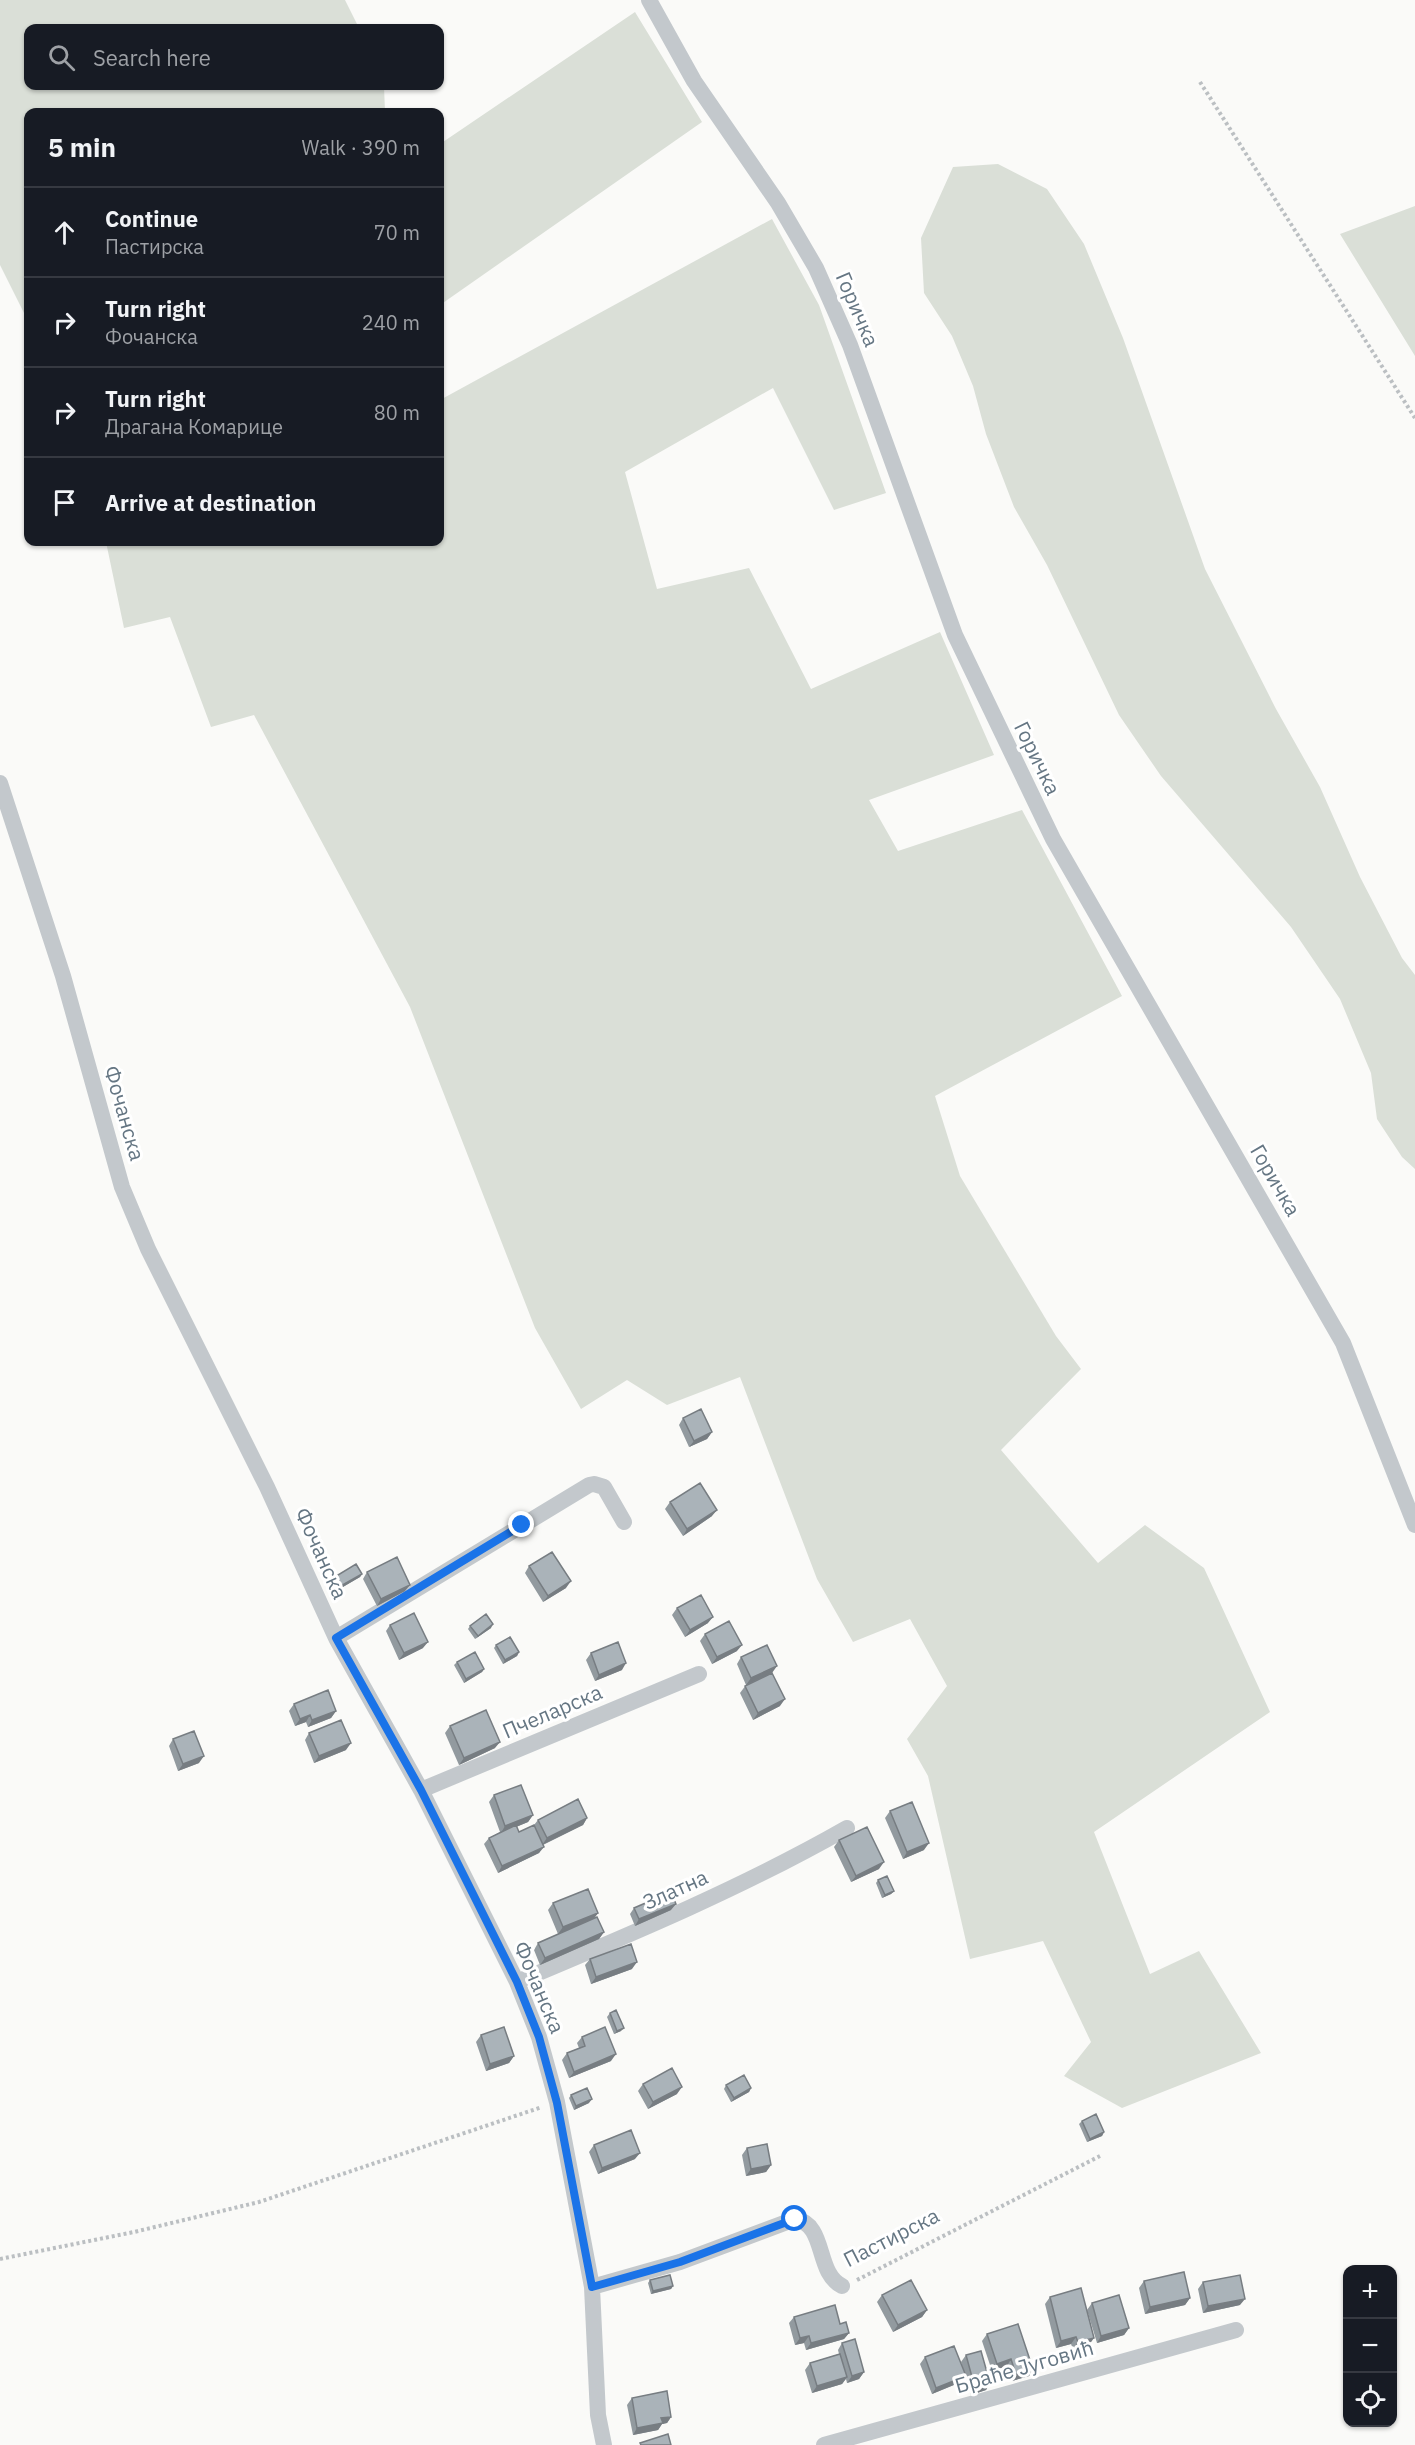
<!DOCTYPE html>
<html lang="en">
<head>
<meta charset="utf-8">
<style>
	body { margin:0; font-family:"IBM Plex Sans",sans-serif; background:#242831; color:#f1f3f6 }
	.controls { position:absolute; right:18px; bottom:18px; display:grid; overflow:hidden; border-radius:12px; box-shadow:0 2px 4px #0004 }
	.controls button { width:54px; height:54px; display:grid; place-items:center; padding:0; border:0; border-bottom:2px solid #363941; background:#171b24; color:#f1f3f6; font:30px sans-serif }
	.stop { position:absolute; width:18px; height:18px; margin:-14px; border:4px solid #1a73e8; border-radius:50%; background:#fff }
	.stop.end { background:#1a73e8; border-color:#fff; box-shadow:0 2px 6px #0008 }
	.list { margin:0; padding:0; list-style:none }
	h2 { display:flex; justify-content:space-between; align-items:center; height:78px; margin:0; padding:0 24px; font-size:26px }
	h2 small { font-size:20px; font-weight:400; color:#9ea1a6 }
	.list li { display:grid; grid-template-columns:39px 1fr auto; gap:18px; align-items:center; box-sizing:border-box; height:90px; padding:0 24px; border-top:2px solid #363941 }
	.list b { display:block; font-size:22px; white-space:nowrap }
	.list p { margin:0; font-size:20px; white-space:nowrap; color:#9ea1a6 }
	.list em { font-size:20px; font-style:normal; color:#9ea1a6 }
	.icon { flex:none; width:33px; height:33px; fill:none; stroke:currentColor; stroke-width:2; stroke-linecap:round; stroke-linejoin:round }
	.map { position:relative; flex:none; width:1415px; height:2445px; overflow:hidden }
	.search { position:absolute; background:#171b24; box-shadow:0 2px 4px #0004; left:24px; top:24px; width:420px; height:66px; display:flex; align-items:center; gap:15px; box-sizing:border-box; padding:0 21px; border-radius:12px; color:#9ea1a6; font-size:22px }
	.panel { position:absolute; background:#171b24; box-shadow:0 2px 4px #0004; left:24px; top:108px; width:420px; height:438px; border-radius:12px }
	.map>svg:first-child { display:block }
	.green { fill:#dadfd7 }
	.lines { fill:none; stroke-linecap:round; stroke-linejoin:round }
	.path { stroke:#bbbfc2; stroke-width:4; stroke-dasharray:3 3; stroke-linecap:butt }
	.minor { stroke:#c3c8cc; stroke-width:16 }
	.wall { fill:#929a9f }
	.shaded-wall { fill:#777d82 }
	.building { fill:#aab3b9; stroke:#777d82; stroke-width:1.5 }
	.route { stroke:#1a73e8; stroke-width:8 }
	.labels { text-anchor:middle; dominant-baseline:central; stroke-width:6; stroke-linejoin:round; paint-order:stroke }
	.street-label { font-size:21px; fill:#657683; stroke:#fff }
</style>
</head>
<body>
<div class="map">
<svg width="1415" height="2445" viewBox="0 0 1415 2445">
	<rect width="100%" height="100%" fill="#fafaf8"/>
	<!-- green -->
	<path class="green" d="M0,0H345L359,28H28V86H384L385,112H28V321L0,265Z
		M635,12L702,122L440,305V144Z
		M998,164L1047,189L1084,244L1123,338L1205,569L1276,709L1320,787L1360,877L1402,958L1415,975V1169L1402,1157L1377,1119L1371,1073L1340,999L1291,927L1161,776L1119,715L1047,565L1014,507L986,434L973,386L952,336L924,293L921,238L953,167Z
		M1415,206V356L1340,234Z
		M772,219L819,305L886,493L834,510L773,388L625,472L657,589L749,568L811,689L940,632L994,755L869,800L898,851L1022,810L1122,996L935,1096L960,1176L1056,1336L1081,1369L1001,1450L1098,1563L1145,1525L1204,1568L1270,1712L1094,1832L1150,1974L1199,1951L1261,2053L1122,2108L1064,2076L1091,2042L1043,1941L970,1959L928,1776L907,1739L947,1686L910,1619L853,1642L817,1579L740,1377L667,1405L627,1380L581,1409L535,1328L410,1007L254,715L211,727L170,617L124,628L106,542H440V400Z"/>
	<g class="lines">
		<!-- path -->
		<path class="path" d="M1200,82L1415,418
			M0,2259L134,2232L259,2202L542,2107
			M857,2280L1100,2156"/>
		<!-- minor -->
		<path class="minor" d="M649,0L694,81L778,203L816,268L850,345L955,635L1053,839L1343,1343L1415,1525
			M0,783L63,976L122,1187L148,1249L267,1487L336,1638L421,1790L517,1982L539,2037L557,2102L592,2287L598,2415L604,2445
			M336,1638L589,1485L594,1484L604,1487L624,1522
			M421,1790L699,1674
			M517,1982C629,1935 742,1888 847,1828
			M592,2287L680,2262L795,2219C827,2224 815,2273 842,2286
			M824,2445L1236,2330"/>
	</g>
	<!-- wall -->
	<path class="wall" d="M683,1418L712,1432L707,1439L689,1447L679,1425Z
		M670,1502L712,1516L683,1536L665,1509Z
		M529,1566L566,1588L543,1602L525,1573Z
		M367,1572L405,1591L377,1606L363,1579Z
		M362,1574L360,1577L336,1591L331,1581L333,1578Z
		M677,1608L708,1623L685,1637L672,1615Z
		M390,1625L423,1648L399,1660L386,1631Z
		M470,1626L491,1628L475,1639L468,1629Z
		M705,1634L737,1651L712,1664L700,1641Z
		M496,1645L519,1652L517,1656L503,1664L494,1648Z
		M591,1653L622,1670L595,1681L586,1660Z
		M741,1657L772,1673L780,1706L753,1720L740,1693L746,1685L737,1664Z
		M457,1662L484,1669L482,1672L464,1683L454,1665Z
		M294,1704L336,1711L331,1718L308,1727L306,1722L295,1726L289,1711Z
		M450,1726L495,1748L459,1765L445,1733Z
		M309,1733L346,1750L314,1763L305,1740Z
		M173,1739L199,1763L178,1771L169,1746Z
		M494,1795L533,1815L528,1822L516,1827L519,1832L534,1825L538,1820L587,1818L583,1825L543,1845L539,1853L498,1873L484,1844L489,1838L500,1832L489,1802Z
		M890,1811L924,1850L903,1859L885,1818Z
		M839,1840L879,1869L851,1882L834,1847Z
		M878,1880L894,1891L891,1894L882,1898L876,1883Z
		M553,1903L598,1913L594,1918L604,1932L599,1939L540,1965L534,1950L538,1943L558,1934L548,1910Z
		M634,1908L671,1910L635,1926L630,1914Z
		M590,1959L632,1969L591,1984L585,1965Z
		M610,2013L621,2031L614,2034L607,2017Z
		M481,2035L514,2056L509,2063L486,2071L476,2042Z
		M582,2037L611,2061L569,2078L562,2060L567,2053L579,2048L577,2043Z
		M643,2084L677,2094L648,2109L638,2091Z
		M726,2085L751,2088L749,2092L731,2102L724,2089Z
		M571,2095L589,2103L574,2110L569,2098Z
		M1082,2121L1104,2132L1102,2136L1087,2142L1079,2124Z
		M594,2145L635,2159L598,2174L589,2152Z
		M747,2148L771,2165L766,2172L746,2176L742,2155Z
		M650,2280L673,2286L671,2289L651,2294L648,2283Z
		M1144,2281L1190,2298L1185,2305L1145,2314L1139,2288Z
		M1203,2282L1240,2305L1203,2313L1198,2289Z
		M882,2295L927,2310L922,2317L893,2332L877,2302Z
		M1050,2297L1089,2345L1073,2349L1071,2344L1056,2348L1045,2304Z
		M1092,2303L1129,2328L1124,2335L1097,2343L1087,2310Z
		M794,2317L840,2324L849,2333L844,2339L806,2350L804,2343L795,2345L789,2323Z
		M987,2334L1033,2369L1029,2376L1012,2381L1007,2366L992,2371L982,2341Z
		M842,2343L864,2372L859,2379L847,2383L846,2379L842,2384L812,2393L805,2370L810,2363L839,2354L838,2350Z
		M966,2355L990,2383L986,2390L971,2395L965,2376L961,2382L932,2394L920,2364L925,2357L964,2372L961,2362Z
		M632,2398L671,2417L667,2423L662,2424L658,2430L633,2435L627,2405Z"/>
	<!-- shaded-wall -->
	<path class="shaded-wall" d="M712,1432L707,1439L689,1447L694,1441Z
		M717,1510L712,1516L683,1536L687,1529Z
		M362,1574L360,1577L336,1591L339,1587Z
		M571,1581L566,1588L543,1602L548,1596Z
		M410,1585L405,1591L377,1606L381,1599Z
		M713,1617L708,1623L685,1637L690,1630Z
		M493,1624L491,1628L475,1639L478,1636Z
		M428,1642L423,1648L399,1660L404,1653Z
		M742,1645L737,1651L712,1664L717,1657Z
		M519,1652L517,1656L503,1664L505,1660Z
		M626,1663L622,1670L595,1681L599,1675Z
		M777,1666L772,1673L746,1685L751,1678Z
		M484,1669L482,1672L464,1683L466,1679Z
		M785,1699L780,1706L753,1720L758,1713Z
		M336,1711L331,1718L308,1727L312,1720Z
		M310,1715L306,1722L295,1726L300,1719Z
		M500,1742L495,1748L459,1765L464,1758Z
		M351,1743L346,1750L314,1763L319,1756Z
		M204,1756L199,1763L178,1771L183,1764Z
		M533,1815L528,1822L501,1833L505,1826Z
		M587,1818L583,1825L542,1845L547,1838Z
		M929,1843L924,1850L903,1859L907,1852Z
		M544,1847L539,1853L498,1873L502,1866Z
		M884,1862L879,1869L851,1882L856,1876Z
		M894,1891L891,1894L882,1898L885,1895Z
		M676,1904L671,1910L635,1926L639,1919Z
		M598,1913L593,1920L558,1934L563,1927Z
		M604,1932L599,1939L540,1965L545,1958Z
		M637,1962L632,1969L591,1984L596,1977Z
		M624,2028L621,2031L614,2034L617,2031Z
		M616,2054L611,2061L569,2078L574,2072Z
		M514,2056L509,2063L486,2071L490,2064Z
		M682,2087L677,2094L648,2109L653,2102Z
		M751,2088L749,2092L731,2102L734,2098Z
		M592,2099L589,2103L574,2110L576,2106Z
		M1104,2132L1102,2136L1087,2142L1090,2139Z
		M640,2153L635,2159L598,2174L602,2168Z
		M771,2165L766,2172L746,2176L751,2169Z
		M673,2286L671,2289L651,2294L653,2291Z
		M1190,2298L1185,2305L1145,2314L1150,2307Z
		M1245,2299L1240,2305L1203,2313L1208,2306Z
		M927,2310L922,2317L893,2332L898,2325Z
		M1129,2328L1124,2335L1097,2343L1101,2336Z
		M849,2333L844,2339L806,2350L811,2343Z
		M809,2336L804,2343L795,2345L800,2338Z
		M1076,2337L1071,2344L1056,2348L1061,2341Z
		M1094,2338L1089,2345L1073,2349L1078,2342Z
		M1011,2359L1007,2366L992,2371L997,2364Z
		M1033,2369L1029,2376L1012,2381L1016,2375Z
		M864,2372L859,2379L847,2383L852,2376Z
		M966,2376L961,2382L932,2394L936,2388Z
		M847,2377L842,2384L812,2393L817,2386Z
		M990,2383L986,2390L971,2395L975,2388Z
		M671,2417L667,2423L662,2424L658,2430L633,2435L637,2428L661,2418Z"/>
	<!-- building -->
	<path class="building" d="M701,1409L712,1432L694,1441L683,1418Z
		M700,1483L717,1510L687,1529L670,1502Z
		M552,1552L571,1581L548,1596L529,1566Z
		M397,1557L410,1585L381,1599L367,1572Z
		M356,1564L362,1574L339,1587L333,1578Z
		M701,1595L713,1617L690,1630L677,1608Z
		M414,1613L428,1642L404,1653L390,1625Z
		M486,1614L493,1624L478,1636L470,1626Z
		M729,1621L742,1645L717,1657L705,1634Z
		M510,1637L519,1652L505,1660L496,1645Z
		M618,1642L626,1663L599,1675L591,1653Z
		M767,1645L777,1666L751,1678L741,1657Z
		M475,1652L484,1669L466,1679L457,1662Z
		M772,1673L785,1699L758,1713L745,1686Z
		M328,1690L336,1711L312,1720L310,1715L300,1719L294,1704Z
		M486,1710L500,1742L464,1758L450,1726Z
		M341,1720L351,1743L319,1756L309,1733Z
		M194,1731L204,1756L183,1764L173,1739Z
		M521,1785L533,1815L505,1826L494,1795Z
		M578,1799L587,1818L547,1838L538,1820Z
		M912,1802L929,1843L907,1852L890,1811Z
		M516,1825L519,1832L534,1825L544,1847L502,1866L489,1838Z
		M867,1827L884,1862L856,1876L839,1840Z
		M887,1876L894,1891L885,1895L878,1880Z
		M588,1889L598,1913L563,1927L553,1903Z
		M671,1892L676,1904L639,1919L634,1908Z
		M597,1917L604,1932L545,1958L538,1943Z
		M631,1944L637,1962L596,1977L590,1959Z
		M616,2010L624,2028L617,2031L610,2013Z
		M504,2027L514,2056L490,2064L481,2035Z
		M605,2027L616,2054L574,2072L567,2053L585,2046L582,2037Z
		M672,2068L682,2087L653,2102L643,2084Z
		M744,2075L751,2088L734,2098L726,2085Z
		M587,2088L592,2099L576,2106L571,2095Z
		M1096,2114L1104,2132L1090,2139L1082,2121Z
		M631,2130L640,2153L602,2168L594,2145Z
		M767,2144L771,2165L751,2169L747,2148Z
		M1184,2272L1190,2298L1150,2307L1144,2281Z
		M670,2275L673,2286L653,2291L650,2280Z
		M1240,2275L1245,2299L1208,2306L1203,2282Z
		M911,2280L927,2310L898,2325L882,2295Z
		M1081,2288L1094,2338L1078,2342L1076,2337L1061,2341L1050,2297Z
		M1119,2295L1129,2328L1101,2336L1092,2303Z
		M835,2305L840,2324L846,2322L849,2333L811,2343L809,2336L800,2338L794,2317Z
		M1018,2324L1033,2369L1016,2375L1011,2359L997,2364L987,2334Z
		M855,2339L864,2372L852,2376L842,2343Z
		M954,2346L966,2376L936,2388L925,2357Z
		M981,2351L990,2383L975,2388L966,2355Z
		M840,2354L847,2377L817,2386L810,2363Z
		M667,2391L671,2417L661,2418L663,2423L637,2428L632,2398Z
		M668,2434L671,2445H641L640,2443Z"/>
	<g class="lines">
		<!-- route -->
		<path class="route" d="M522,1525L336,1638L421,1790L517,1982L539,2037L557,2103L592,2287L680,2262L795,2219"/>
	</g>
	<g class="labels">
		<!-- street labels -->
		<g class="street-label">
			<text transform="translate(858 309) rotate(67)">Горичка</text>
			<text transform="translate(1038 758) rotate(64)">Горичка</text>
			<text transform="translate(125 1113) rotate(74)">Фочанска</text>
			<text transform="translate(1276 1180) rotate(60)">Горичка</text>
			<text transform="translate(322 1553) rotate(66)">Фочанска</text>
			<text transform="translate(552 1711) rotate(-23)">Пчеларска</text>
			<text transform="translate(675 1889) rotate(-24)">Златна</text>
			<text transform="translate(540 1987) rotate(67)">Фочанска</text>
			<text transform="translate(891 2237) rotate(-27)">Пастирска</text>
			<text transform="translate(1024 2366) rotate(-16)">Браће Југовић</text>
		</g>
	</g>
</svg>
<div class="controls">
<button>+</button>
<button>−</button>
<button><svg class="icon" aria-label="locate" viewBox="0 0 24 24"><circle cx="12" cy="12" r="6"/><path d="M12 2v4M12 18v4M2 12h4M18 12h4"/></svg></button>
</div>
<div class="stop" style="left:795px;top:2219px"></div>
<div class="stop end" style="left:522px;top:1525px"></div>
<div class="search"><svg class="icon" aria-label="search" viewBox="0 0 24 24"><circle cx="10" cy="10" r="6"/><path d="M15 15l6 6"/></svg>Search here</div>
<section class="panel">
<h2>5 min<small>Walk · 390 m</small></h2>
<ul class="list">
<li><svg class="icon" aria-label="ahead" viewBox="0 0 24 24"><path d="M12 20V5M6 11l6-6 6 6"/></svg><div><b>Continue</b><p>Пастирска</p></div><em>70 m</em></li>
<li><svg class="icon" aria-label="right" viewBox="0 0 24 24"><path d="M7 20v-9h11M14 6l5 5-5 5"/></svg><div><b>Turn right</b><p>Фочанска</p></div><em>240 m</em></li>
<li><svg class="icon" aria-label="right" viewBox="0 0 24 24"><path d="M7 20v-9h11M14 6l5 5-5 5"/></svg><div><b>Turn right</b><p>Драгана Комарице</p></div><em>80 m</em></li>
<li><svg class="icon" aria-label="arrive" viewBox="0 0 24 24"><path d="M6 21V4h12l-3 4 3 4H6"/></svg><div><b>Arrive at destination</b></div></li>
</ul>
</section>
</div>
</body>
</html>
